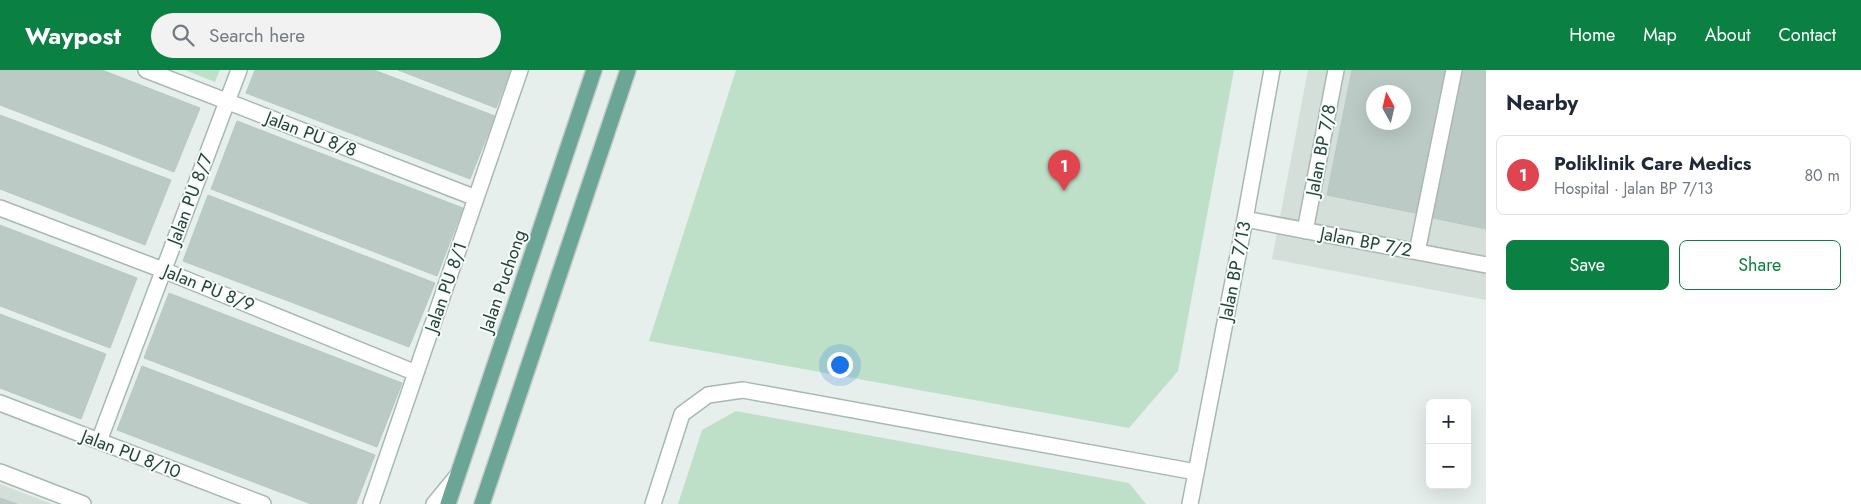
<!DOCTYPE html>
<html lang="en">
<head>
<meta charset="utf-8">
<style>
	body { margin:0; font-family:Jost,sans-serif; background:#f2f2f3; color:#1f2937 }
	.controls { position:absolute; right:15px; bottom:15px; display:grid; overflow:hidden; border-radius:8px; box-shadow:0 5px 20px #0002 }
	.controls button { width:45px; height:45px; display:grid; place-items:center; padding:0; border:0; border-bottom:1px solid #e0e1e3; background:#fff; color:#1f2937; font:25px sans-serif }
	.compass { position:absolute; left:1366px; top:15px; width:45px; height:45px; border-radius:50%; background:#fff; box-shadow:0 5px 20px #0002; rotate:352deg }
	.you { position:absolute; left:839px; top:294px; width:18px; height:18px; margin:-12px; border:4px solid #fff; border-radius:50%; background:#1a73e8; box-shadow:0 0 0 8px #1a73e833 }
	.badge { display:grid; place-items:center; width:32px; height:32px; border-radius:50%; background:#0b8043; color:#fff; font-size:16px; font-weight:700 }
	.pin { position:absolute; translate:-50% -41px; filter:drop-shadow(0 1px 2px #0008) }
	.pin::after { content:''; position:absolute; top:26px; width:18px; height:15px; background:inherit; clip-path:polygon(0 0,100% 0,50% 100%) }
	.list { margin:0; padding:0; list-style:none }
	h2 { display:flex; justify-content:space-between; align-items:center; height:65px; margin:0; padding:0 20px; font-size:21px }
	h2 small { font-size:16px; font-weight:400; color:#747a83 }
	.list li { display:grid; grid-template-columns:32px 1fr auto; gap:15px; align-items:center; box-sizing:border-box; height:80px; margin:0 10px 10px; padding:0 10px; border:1px solid #e0e1e3; border-radius:8px }
	.list b { display:block; font-size:19px; white-space:nowrap }
	.list p { margin:0; font-size:16px; white-space:nowrap; color:#747a83 }
	.list em { font-size:16px; font-style:normal; color:#747a83 }
	.actions { display:flex; gap:10px; padding:15px 20px }
	.actions a { flex:1; padding:11px 0; border:1px solid #0b8043; border-radius:8px; text-align:center; font-size:18px; color:#0b8043 }
	.actions .main { background:#0b8043; color:#fff }
	.icon { flex:none; width:28px; height:28px; fill:none; stroke:currentColor; stroke-width:2; stroke-linecap:round; stroke-linejoin:round }
	.map { position:relative; flex:none; width:1486px; height:434px; overflow:hidden }
	header { display:flex; align-items:center; gap:30px; box-sizing:border-box; height:70px; padding:0 25px; background:#0b8043; color:#fff }
	header strong { font-size:24px }
	nav { display:flex; gap:28px; margin-inline-start:auto; font-size:18px }
	.search { width:350px; height:45px; background:#f2f2f3; display:flex; align-items:center; gap:12px; box-sizing:border-box; padding:0 18px; border-radius:28px; color:#747a83; font-size:19px }
	main { display:flex }
	aside { flex:1; background:#fff }
	.map>svg:first-child { display:block }
	.built { fill:#d4dfda; fill-rule:evenodd }
	.green { fill:#bfe0c8 }
	.building { fill:#bbcac4; stroke:#b8c9c2; fill-rule:evenodd }
	.lines { fill:none; stroke-linecap:round; stroke-linejoin:round }
	.minor-casing { stroke:#a8b8b2; stroke-width:18 }
	.major-casing { stroke:#c2cac8; stroke-width:18 }
	.minor { stroke:#fff; stroke-width:15 }
	.major { stroke:#6aa596; stroke-width:15 }
	.labels { text-anchor:middle; dominant-baseline:central; stroke-width:4; stroke-linejoin:round; paint-order:stroke }
	.street-label { font-size:18px; fill:#24423a; stroke:#f7fbf9 }
</style>
</head>
<body>
<header>
<strong>Waypost</strong>
<div class="search"><svg class="icon" aria-label="search" viewBox="0 0 24 24"><circle cx="10" cy="10" r="6"/><path d="M15 15l6 6"/></svg>Search here</div>
<nav><a>Home</a><a>Map</a><a>About</a><a>Contact</a></nav>
</header>
<main>
<div class="map">
<svg width="1486" height="434" viewBox="0 0 1486 434">
	<rect width="100%" height="100%" fill="#e6efeb"/>
	<!-- built -->
	<path class="built" d="M1308,0H1486V230L1272,189ZM1374,22H1404V52H1374Z
		M0,414L52,434H0Z"/>
	<!-- green -->
	<path class="green" d="M185,0H220L215,12Z
		M736,0H1234L1178,301L1129,358L649,271Z
		M736,341L1129,413L1146,434H678L702,360Z"/>
	<!-- building -->
	<path class="building" d="M0,0H102L200,38L174,102L0,35Z
		M255,0H374L495,46L470,109L246,23Z
		M398,0H511L496,38Z
		M1352,0H1449L1420,144L1327,125ZM1374,22H1404V52H1374Z
		M1458,0H1486V159L1428,147Z
		M0,45L171,110L145,175L0,119Z
		M237,51L463,138L437,206L211,119Z
		M208,125L435,213L409,277L183,191Z
		M0,155L137,208L110,278L0,236Z
		M169,223L402,313L377,377L144,288Z
		M0,244L106,284L81,349L0,318Z
		M142,296L375,385L356,434H311L117,360Z
		M0,428L17,434H0Z"/>
	<g class="lines">
		<!-- minor casing -->
		<g class="minor-casing">
			<path id="minor" d="M146,0L476,128
				M0,138L163,200L416,303
				M1245,149L1486,195
				M1305,161L1336,0
				M1417,182L1454,0
				M0,333L263,434
				M99,371L239,0
				M0,402L83,434
				M371,434L520,0
				M434,434L457,406
				M653,434L682,344L708,325L743,320L1196,402
				M1190,434L1245,149L1272,0"/>
		</g>
		<!-- major casing -->
		<g class="major-casing">
			<path id="major" d="M448,434L594,0
				M482,434L628,0"/>
		</g>
		<!-- minor -->
		<use href="#minor" class="minor"/>
		<!-- major -->
		<use href="#major" class="major"/>
	</g>
	<g class="labels">
		<!-- street labels -->
		<g class="street-label">
			<text transform="translate(311 64) rotate(21)">Jalan PU 8/8</text>
			<text transform="translate(1321 80) rotate(-79)">Jalan BP 7/8</text>
			<text transform="translate(190 129) rotate(-69)">Jalan PU 8/7</text>
			<text transform="translate(1366 172) rotate(11)">Jalan BP 7/2</text>
			<text transform="translate(1235 201) rotate(-79)">Jalan BP 7/13</text>
			<text transform="translate(503 211) rotate(-71)">Jalan Puchong</text>
			<text transform="translate(446 217) rotate(-71)">Jalan PU 8/1</text>
			<text transform="translate(209 218) rotate(22)">Jalan PU 8/9</text>
			<text transform="translate(131 384) rotate(21)">Jalan PU 8/10</text>
		</g>
	</g>
</svg>
<div class="controls">
<button>+</button>
<button>−</button>
</div>
<svg class="compass" viewBox="-18 -18 36 36"><path d="M0-13l5 13h-10z" fill="#e53935"/><path d="M0 13l5-13h-10z" fill="#747a83"/></svg>
<div class="you"></div>
<div class="pin badge" style="left:1064px;top:121px;background:#e0444e">1</div>
</div>
<aside>
<h2>Nearby<small></small></h2>
<ul class="list">
<li><span class="badge" style="background:#e0444e">1</span><div><b>Poliklinik Care Medics</b><p>Hospital · Jalan BP 7/13</p></div><em>80 m</em></li>
</ul>
<div class="actions"><a class="main">Save</a><a>Share</a></div>
</aside>
</main>
</body>
</html>
